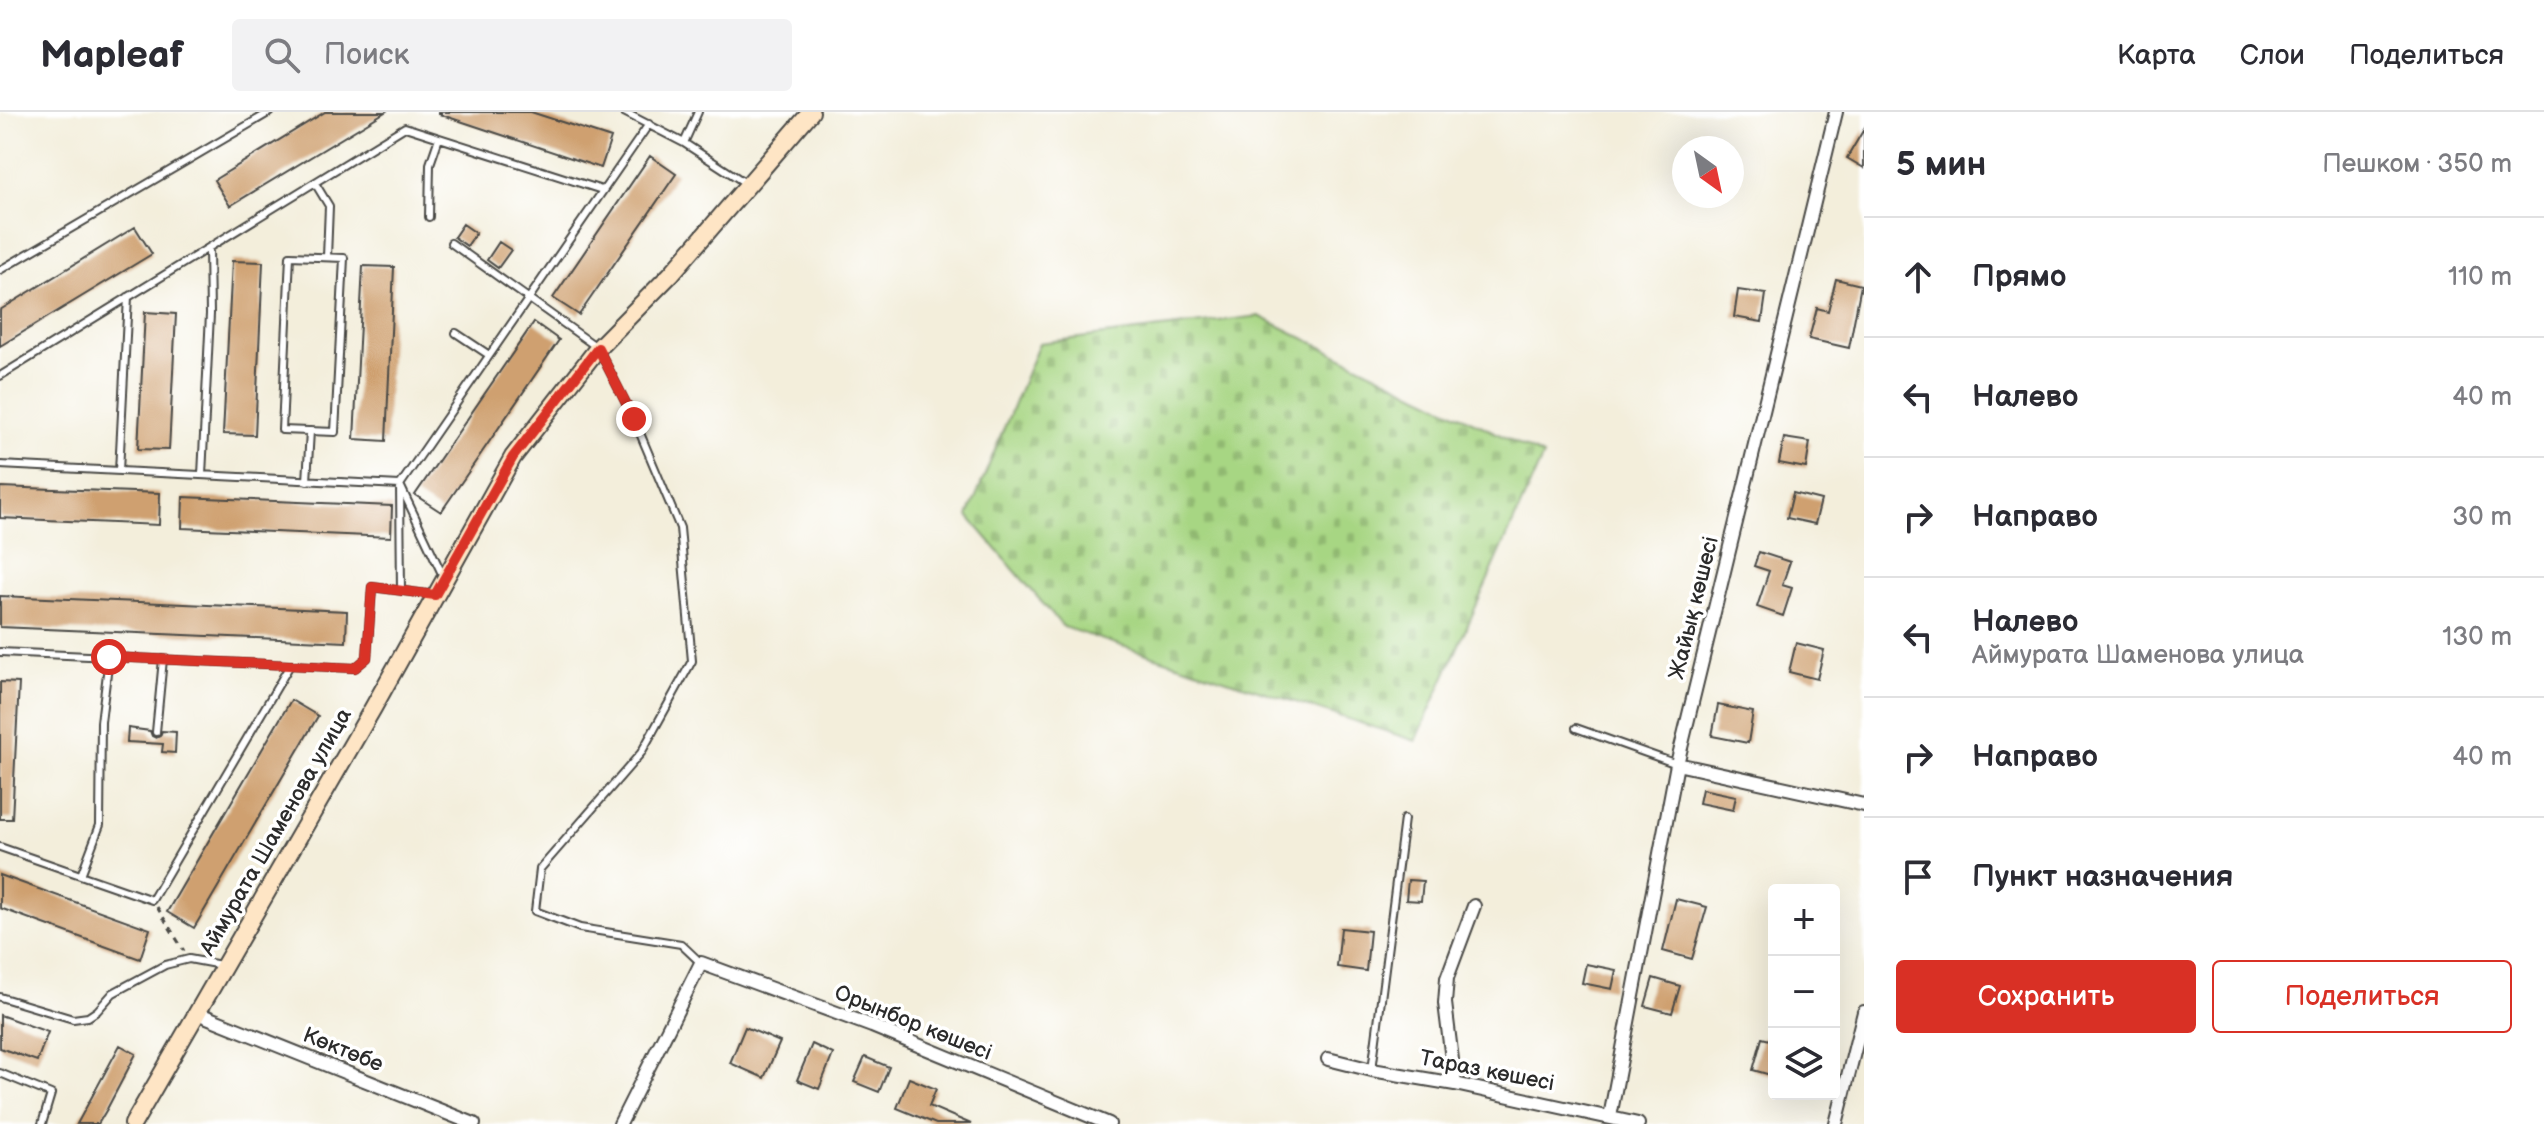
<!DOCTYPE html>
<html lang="ru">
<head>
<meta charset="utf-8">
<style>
	body { margin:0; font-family:"Balsamiq Sans",sans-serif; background:#f2f2f3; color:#2b2b33 }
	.controls { position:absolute; right:24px; bottom:24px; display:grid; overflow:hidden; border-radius:8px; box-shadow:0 8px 32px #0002 }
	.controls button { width:72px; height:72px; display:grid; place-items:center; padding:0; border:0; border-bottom:2px solid #e1e1e2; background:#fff; color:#2b2b33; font:40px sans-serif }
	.compass { position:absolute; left:1672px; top:24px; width:72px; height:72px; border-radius:50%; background:#fff; box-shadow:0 8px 32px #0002; rotate:147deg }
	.stop { position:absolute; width:24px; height:24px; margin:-18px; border:6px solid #d93025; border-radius:50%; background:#fff }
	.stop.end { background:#d93025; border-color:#fff; box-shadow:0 2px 8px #0008 }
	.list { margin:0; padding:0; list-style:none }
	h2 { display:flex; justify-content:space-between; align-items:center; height:104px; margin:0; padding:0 32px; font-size:34px }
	h2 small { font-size:26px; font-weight:400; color:#7c7c81 }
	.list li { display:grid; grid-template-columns:52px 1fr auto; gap:24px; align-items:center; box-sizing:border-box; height:120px; padding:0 32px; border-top:2px solid #e1e1e2 }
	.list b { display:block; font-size:30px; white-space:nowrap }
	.list p { margin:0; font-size:26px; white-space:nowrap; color:#7c7c81 }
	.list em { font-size:26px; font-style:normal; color:#7c7c81 }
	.actions { display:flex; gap:16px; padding:24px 32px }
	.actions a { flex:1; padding:18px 0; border:2px solid #d93025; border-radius:8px; text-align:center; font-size:28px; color:#d93025 }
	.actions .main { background:#d93025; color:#fff }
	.icon { flex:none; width:44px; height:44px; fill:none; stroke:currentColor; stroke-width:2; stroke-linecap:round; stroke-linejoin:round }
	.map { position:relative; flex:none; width:1864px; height:1012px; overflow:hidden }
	header { display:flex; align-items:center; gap:48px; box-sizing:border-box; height:112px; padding:0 40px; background:#fff; border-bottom:2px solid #e1e1e2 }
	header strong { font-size:38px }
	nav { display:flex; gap:44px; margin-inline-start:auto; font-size:28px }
	.search { width:560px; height:72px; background:#f2f2f3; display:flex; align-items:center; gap:20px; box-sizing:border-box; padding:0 28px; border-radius:8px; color:#7c7c81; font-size:30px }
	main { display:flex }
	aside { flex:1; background:#fff }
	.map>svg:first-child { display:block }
	.cemetery { fill:url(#cemetery-stones); stroke:#698057; stroke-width:2 }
	.building { fill:#cfa06f }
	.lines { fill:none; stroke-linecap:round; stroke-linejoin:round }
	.lane-casing { stroke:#494845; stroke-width:10 }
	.street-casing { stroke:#494845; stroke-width:16 }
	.secondary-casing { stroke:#494845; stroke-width:20 }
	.path { stroke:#494845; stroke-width:3; stroke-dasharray:6 6; stroke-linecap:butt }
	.lane { stroke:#fff; stroke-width:6 }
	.street { stroke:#fff; stroke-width:12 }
	.secondary { stroke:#fee5c5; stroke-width:16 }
	.route { stroke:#d93025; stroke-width:10 }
	.labels { text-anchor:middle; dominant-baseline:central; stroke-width:7; stroke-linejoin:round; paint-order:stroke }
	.street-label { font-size:22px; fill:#2b2b2b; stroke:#fff }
</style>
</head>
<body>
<header>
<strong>Mapleaf</strong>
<div class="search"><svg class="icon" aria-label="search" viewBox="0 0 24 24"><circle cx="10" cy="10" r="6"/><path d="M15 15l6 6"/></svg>Поиск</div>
<nav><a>Карта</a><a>Слои</a><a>Поделиться</a></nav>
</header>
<main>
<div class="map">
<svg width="1864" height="1012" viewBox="0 0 1864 1012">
	<defs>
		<pattern id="cemetery-stones" width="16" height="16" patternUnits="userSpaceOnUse" patternTransform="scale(2)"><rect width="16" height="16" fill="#a7d683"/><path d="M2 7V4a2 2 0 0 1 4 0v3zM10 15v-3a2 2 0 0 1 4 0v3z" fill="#90b871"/></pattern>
	</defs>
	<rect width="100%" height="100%" fill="#fff"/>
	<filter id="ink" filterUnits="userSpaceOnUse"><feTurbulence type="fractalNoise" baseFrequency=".0125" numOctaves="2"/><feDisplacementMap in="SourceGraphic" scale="16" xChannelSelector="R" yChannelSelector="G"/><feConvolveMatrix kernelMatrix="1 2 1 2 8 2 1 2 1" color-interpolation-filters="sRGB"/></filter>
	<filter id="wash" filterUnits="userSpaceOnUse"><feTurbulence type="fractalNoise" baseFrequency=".006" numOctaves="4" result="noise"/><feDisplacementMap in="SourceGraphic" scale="32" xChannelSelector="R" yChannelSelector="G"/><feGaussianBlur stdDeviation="1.8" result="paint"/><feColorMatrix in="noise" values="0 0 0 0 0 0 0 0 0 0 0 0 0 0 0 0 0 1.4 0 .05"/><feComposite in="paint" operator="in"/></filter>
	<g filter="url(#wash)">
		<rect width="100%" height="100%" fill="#f3eedb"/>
		<!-- cemetery -->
		<path class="cemetery" d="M1259,204L1543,344L1416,629L1063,515L968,404L1039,231Z"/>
		<g id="blocks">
			<!-- building -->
			<path class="building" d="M325,0H385L230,94L214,68Z
				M439,0H531L611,26L601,56L439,2Z
				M1864,17V56L1847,46Z
				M650,44L676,62L579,203L553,186Z
				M463,112L476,121L467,134L454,125Z
				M135,115L152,142L0,234V198Z
				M499,130L511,138L498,156L487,148Z
				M232,149L263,150L255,323L223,322Z
				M363,154L394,155L386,329L354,327Z
				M1836,167L1861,173L1849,236L1809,227L1817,196L1828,199Z
				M1738,178L1766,182L1762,210L1734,205Z
				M145,200L176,202L169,338L138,337Z
				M534,210L559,228L441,400L415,383Z
				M1784,326L1810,330L1806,356L1779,351Z
				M0,375L160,381L159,413L0,406Z
				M1793,381L1821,388L1815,412L1787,406Z
				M183,385L392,394L391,425L182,416Z
				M1759,440L1790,450L1782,473L1792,476L1783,504L1757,495L1769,459L1754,454Z
				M0,484L347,499L346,530L0,515Z
				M1796,531L1824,538L1817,567L1789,560Z
				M0,570L19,571L12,707H0Z
				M291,588L318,604L194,816L167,800Z
				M1718,593L1753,600L1748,631L1712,624Z
				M128,616L150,619L152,624L156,626L160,624L162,619L176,620L175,641L162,640L163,632L127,630Z
				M1702,677L1736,684L1733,698L1699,691Z
				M0,763L150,817L140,847L0,796Z
				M1408,768L1423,769L1421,789L1406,788Z
				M1676,787L1707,795L1692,847L1663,839Z
				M1341,816L1370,819L1366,859L1337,855Z
				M1586,852L1616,858L1612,877L1582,871Z
				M1653,866L1680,874L1672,901L1645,894Z
				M0,903L48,920L37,949L0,936Z
				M745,915L780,930L764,966L730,951Z
				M1762,926L1774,929V964L1753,958Z
				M812,932L833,942L819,977L797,968Z
				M120,933L136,942L107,997L98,1012H77Z
				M865,945L889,955L879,980L854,970Z
				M909,966L936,977L929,994L971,1012H936L897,996Z"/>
		</g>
	</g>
	<g filter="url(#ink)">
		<use href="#blocks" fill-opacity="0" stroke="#494845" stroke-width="2"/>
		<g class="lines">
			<!-- lane casing -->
			<g class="lane-casing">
				<path id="lane" d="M624,0L684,31L698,0
					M684,31L747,72
					M315,71L329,94L327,145
					M429,105L430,52L439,26
					M451,131L598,236L634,307L680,416L692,549L641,641L540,757L535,799L580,816L681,832L701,851
					M290,144L344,146L335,320L282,318Z
					M0,158L270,0
					M456,221L489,243
					M0,264L405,15L602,78
					M0,353L400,373L444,466
					M119,359L128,185
					M202,363L210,202L209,136
					M307,369L310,319
					M401,479L400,373L649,12
					M0,540L355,556L367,546L372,475L435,483
					M1576,616L1677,652
					M156,620L163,547
					M0,735L152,788L290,553
					M81,763L100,713L101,610L109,545
					M0,885L73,907L88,905L97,899L113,881L165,853L189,847L221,853
					M1372,958L1404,707
					M0,961L51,982L42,1012"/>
			</g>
			<!-- street casing -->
			<g class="street-casing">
				<path id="street" d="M1677,652L1864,693
					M197,901L474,1012
					M1328,947L1372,958L1455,972L1638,1012
					M1455,972L1445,891L1447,866L1474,794
					M1610,1005L1677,652L1836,0
					M620,1012L701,851L872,914L1109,1012
					M1836,1012L1864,900"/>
			</g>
			<!-- secondary casing -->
			<g class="secondary-casing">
				<path id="secondary" d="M133,1012L373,596L513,345L598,236L671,162L811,0"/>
			</g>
			<!-- path -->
			<path class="path" d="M157,795L184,839"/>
			<!-- lane -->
			<use href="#lane" class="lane"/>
			<!-- street -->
			<use href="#street" class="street"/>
			<!-- secondary -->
			<use href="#secondary" class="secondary"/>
		</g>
	</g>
	<g class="lines" filter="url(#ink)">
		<!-- route -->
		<path class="route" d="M109,545L355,556L367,546L372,475L435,483L513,345L598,236L634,307"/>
	</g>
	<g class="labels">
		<!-- street labels -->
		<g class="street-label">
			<text transform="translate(1694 496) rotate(-76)">Жайық көшесі</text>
			<text transform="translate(276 720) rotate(-60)">Аймурата Шаменова улица</text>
			<text transform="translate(913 911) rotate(22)">Орынбор көшесі</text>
			<text transform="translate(343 938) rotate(22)">Көктөбе</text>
			<text transform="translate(1487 959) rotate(11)">Тараз көшесі</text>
		</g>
	</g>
</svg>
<div class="controls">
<button>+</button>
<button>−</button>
<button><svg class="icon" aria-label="layers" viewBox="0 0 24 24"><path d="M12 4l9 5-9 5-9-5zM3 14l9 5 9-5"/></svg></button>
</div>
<svg class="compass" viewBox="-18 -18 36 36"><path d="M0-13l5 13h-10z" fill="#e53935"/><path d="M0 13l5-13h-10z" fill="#7c7c81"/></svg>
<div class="stop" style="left:109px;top:545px"></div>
<div class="stop end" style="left:634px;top:307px"></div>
</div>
<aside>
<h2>5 мин<small>Пешком · 350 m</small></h2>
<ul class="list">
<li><svg class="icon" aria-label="ahead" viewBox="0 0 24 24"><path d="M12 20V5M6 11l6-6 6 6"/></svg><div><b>Прямо</b></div><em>110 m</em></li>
<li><svg class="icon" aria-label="left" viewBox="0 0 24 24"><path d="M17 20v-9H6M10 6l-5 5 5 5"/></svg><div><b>Налево</b></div><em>40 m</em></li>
<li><svg class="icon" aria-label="right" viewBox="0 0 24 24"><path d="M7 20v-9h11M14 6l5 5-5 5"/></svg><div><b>Направо</b></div><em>30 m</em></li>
<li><svg class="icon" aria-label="left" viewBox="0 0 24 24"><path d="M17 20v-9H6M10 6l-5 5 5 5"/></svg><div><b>Налево</b><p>Аймурата Шаменова улица</p></div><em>130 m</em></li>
<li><svg class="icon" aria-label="right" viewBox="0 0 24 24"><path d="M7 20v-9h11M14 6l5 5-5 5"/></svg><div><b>Направо</b></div><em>40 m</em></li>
<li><svg class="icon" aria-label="arrive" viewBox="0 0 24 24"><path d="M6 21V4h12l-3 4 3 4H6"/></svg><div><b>Пункт назначения</b></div></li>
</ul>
<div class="actions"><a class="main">Сохранить</a><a>Поделиться</a></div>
</aside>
</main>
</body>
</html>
